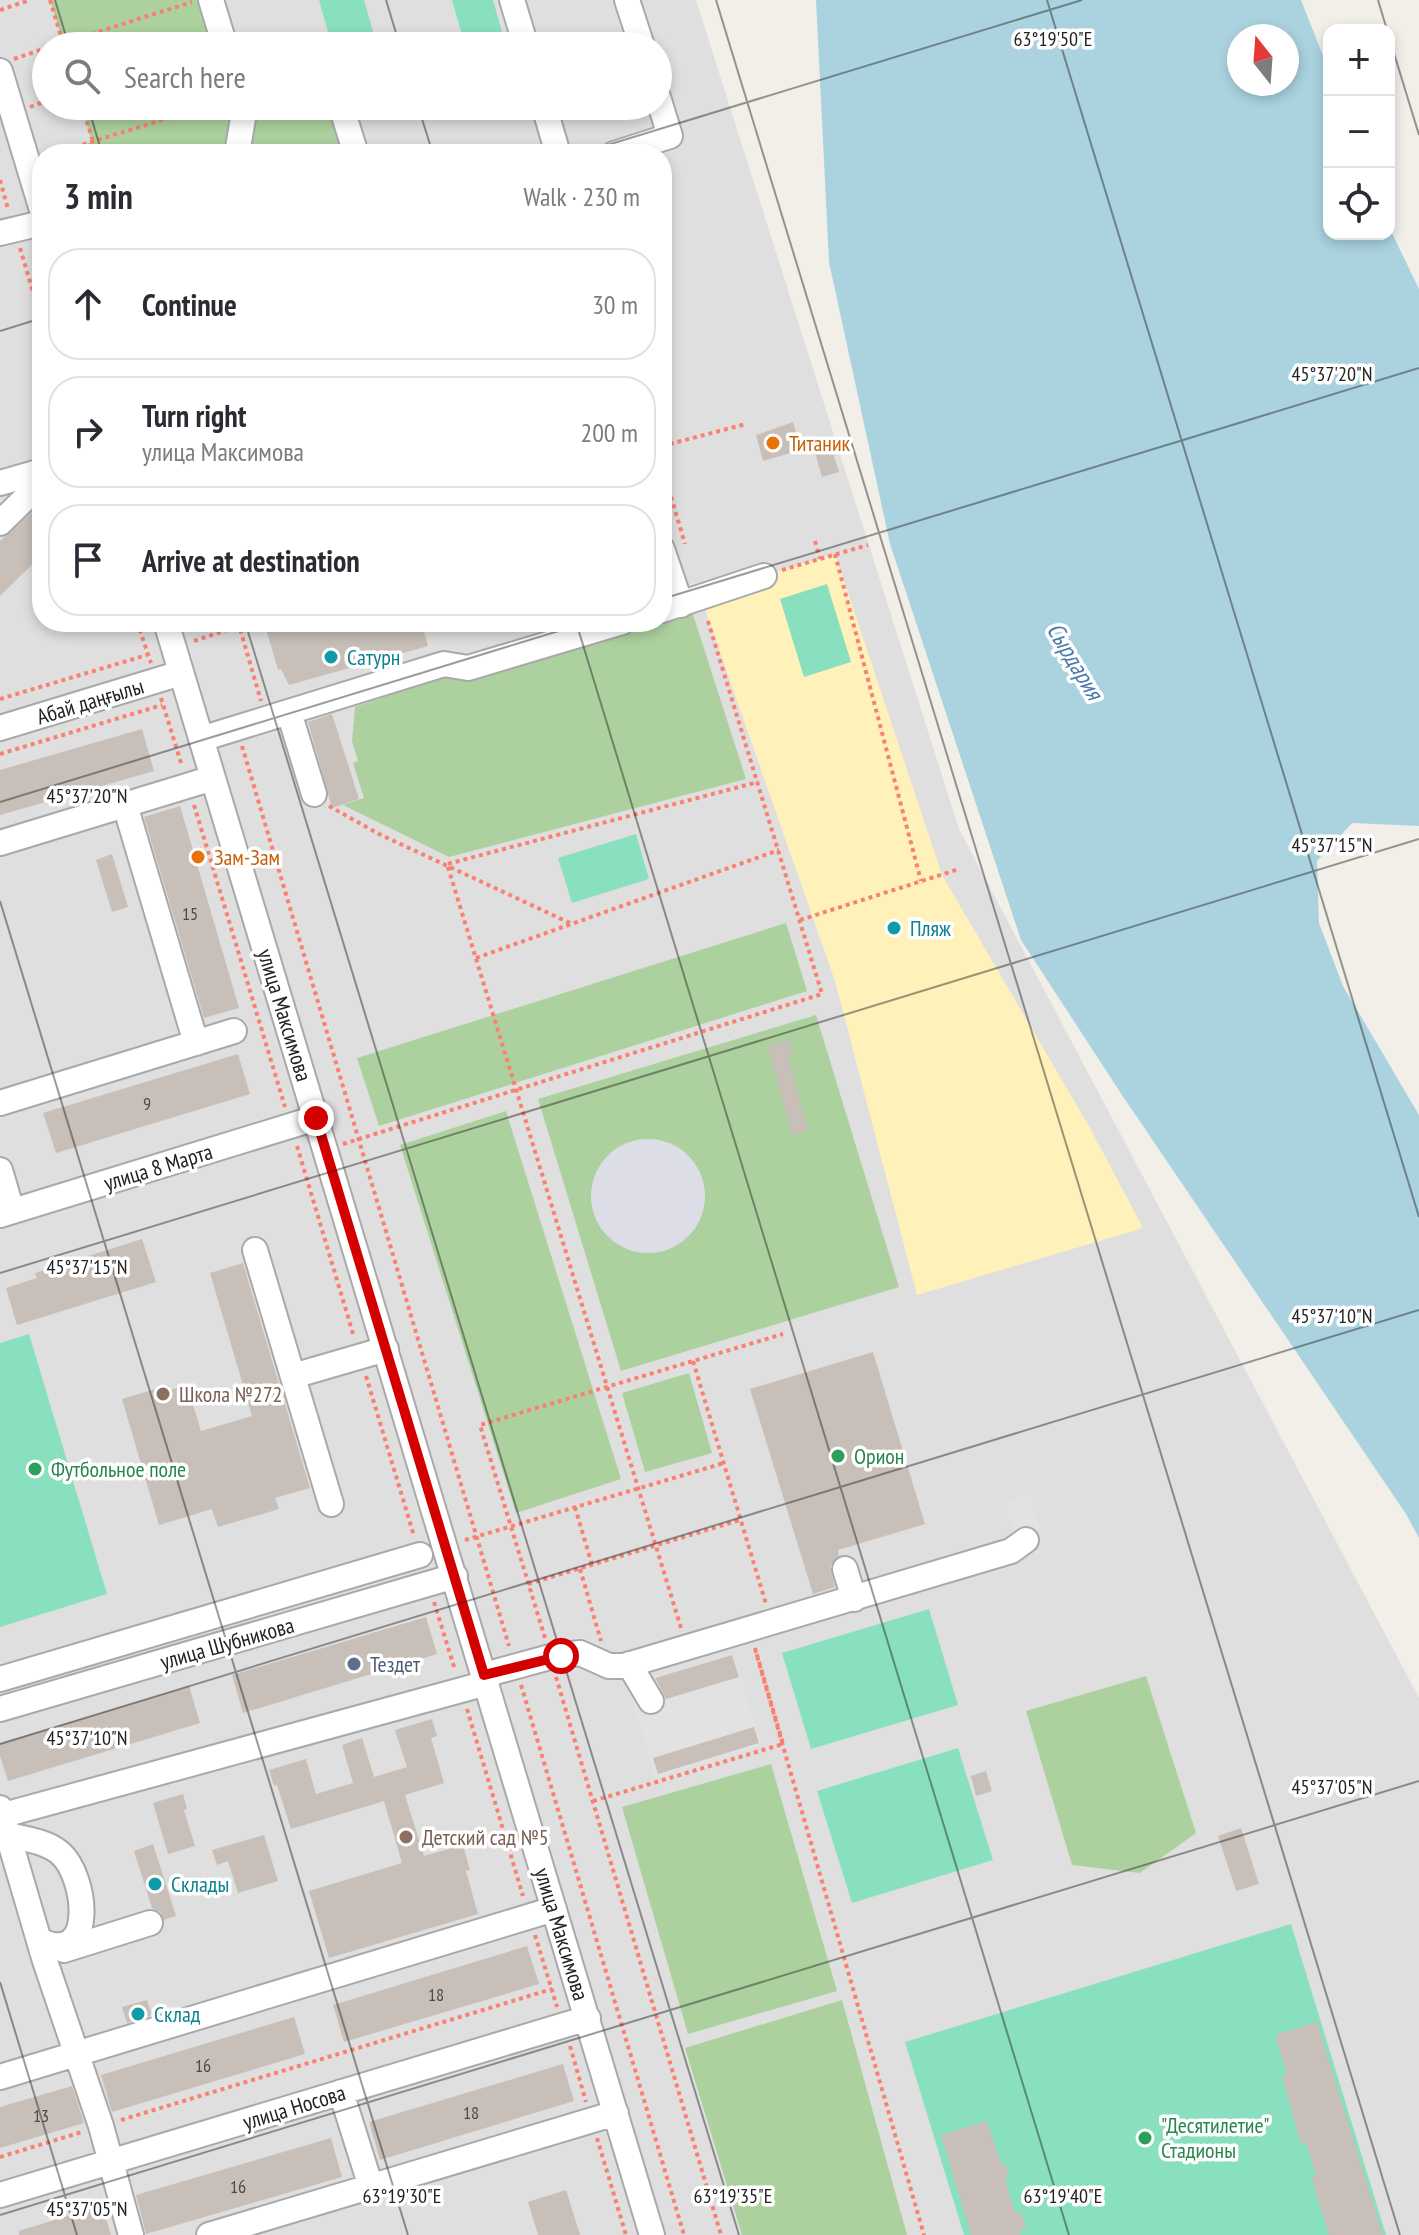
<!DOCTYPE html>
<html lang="en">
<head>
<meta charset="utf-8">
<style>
	body { margin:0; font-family:"PT Sans Narrow",sans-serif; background:#f7f7f7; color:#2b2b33 }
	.controls { position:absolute; right:24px; top:24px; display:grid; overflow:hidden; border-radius:16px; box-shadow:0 4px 12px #0003 }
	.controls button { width:72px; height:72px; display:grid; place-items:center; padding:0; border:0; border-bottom:2px solid #e1e1e2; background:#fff; color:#2b2b33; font:40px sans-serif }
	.compass { position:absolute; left:1227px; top:24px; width:72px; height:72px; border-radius:50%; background:#fff; box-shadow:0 4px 12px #0003; rotate:343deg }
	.stop { position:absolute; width:24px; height:24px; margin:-18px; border:6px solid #d40000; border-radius:50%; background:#fff }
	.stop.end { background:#d40000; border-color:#fff; box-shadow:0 2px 8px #0008 }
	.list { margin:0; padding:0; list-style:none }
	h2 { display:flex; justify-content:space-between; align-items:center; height:104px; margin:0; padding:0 32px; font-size:34px }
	h2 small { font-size:26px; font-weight:400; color:#7c7c81 }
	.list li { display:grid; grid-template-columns:52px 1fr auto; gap:24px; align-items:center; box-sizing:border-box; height:112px; margin:0 16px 16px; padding:0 16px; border:2px solid #e1e1e2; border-radius:32px }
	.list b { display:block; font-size:30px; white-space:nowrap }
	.list p { margin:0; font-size:26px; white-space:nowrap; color:#7c7c81 }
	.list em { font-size:26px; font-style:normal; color:#7c7c81 }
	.icon { flex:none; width:44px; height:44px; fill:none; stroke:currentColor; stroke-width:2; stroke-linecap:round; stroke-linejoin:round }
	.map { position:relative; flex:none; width:1419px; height:2235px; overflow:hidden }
	.search { position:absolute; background:#fff; box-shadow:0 4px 12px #0003; left:32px; top:32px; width:640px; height:88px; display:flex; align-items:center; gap:20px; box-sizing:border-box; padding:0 28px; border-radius:44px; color:#7c7c81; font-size:30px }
	.panel { position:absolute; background:#fff; box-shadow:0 4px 12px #0003; left:32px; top:144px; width:640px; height:488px; border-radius:32px }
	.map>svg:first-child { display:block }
	.residential { fill:#e0dfdf; fill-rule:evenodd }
	.forest { fill:#add19e }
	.sand { fill:#fff1ba }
	.pitch { fill:#88e0be }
	.parking { fill:#e2e2e2 }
	.plaza { fill:#dddde8 }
	.water { fill:#aad3df; fill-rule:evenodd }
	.building { fill:#c7bfb8 }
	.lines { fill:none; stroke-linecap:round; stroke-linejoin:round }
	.minor-casing { stroke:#a9a9a9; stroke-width:28 }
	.path { stroke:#fa8072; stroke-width:4; stroke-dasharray:4 4; stroke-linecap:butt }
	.minor { stroke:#fff; stroke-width:24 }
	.route { stroke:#d40000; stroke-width:10 }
	.ticks { fill:none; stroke:#222; stroke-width:2; stroke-opacity:0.45 }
	.food-dot { fill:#e8710a; stroke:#fff; stroke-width:3 }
	.culture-dot { fill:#0f9aa8; stroke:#fff; stroke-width:3 }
	.education-dot { fill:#8d6e63; stroke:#fff; stroke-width:3 }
	.leisure-dot { fill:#2e9e5b; stroke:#fff; stroke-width:3 }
	.service-dot { fill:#5c6f8a; stroke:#fff; stroke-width:3 }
	.labels { text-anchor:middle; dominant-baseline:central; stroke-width:7; stroke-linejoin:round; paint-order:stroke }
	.number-label { font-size:18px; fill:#4b4948 }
	.food-label { font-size:22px; fill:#c56008; stroke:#fff; text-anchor:start }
	.culture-label { font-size:22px; fill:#0d838f; stroke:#fff; text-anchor:start }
	.street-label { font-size:22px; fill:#222; stroke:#fff }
	.education-label { font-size:22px; fill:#785e54; stroke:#fff; text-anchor:start }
	.leisure-label { font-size:22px; fill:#27864d; stroke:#fff; text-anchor:start }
	.service-label { font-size:22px; fill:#4e5e75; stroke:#fff; text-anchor:start }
	.water-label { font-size:24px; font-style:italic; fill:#4a7aab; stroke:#fff }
	.ticks-label { font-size:20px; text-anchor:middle; fill:#222; stroke:#fff; stroke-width:7; stroke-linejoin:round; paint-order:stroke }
</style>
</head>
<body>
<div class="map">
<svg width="1419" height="2235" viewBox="0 0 1419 2235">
	<rect width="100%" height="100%" fill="#f2efe9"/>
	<!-- residential -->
	<path class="residential" d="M0,0H696L959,829L1419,1698V2235H0ZM46,46H658V106H46ZM42,154H662V622H42Z"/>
	<!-- forest -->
	<path class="forest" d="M50,0H214L230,46H64Z
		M82,106H334L352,154H52L92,142Z
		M691,608L746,779L449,857L343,805L364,798L353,763L358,761L352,741L355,707L446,676L488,671L646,622H662V617Z
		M786,923L807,991L379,1126L357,1058Z
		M816,1015L899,1287L621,1371L538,1099Z
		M506,1111L621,1479L516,1513L400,1145Z
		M689,1373L712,1453L645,1472L622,1393Z
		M1146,1676L1196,1833L1140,1873L1072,1865L1026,1711Z
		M771,1764L837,1991L688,2034L622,1807Z
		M842,2000L907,2235H742L685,2048Z"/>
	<!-- sand -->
	<path class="sand" d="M835,554L942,875L1090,1128L1143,1228L917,1295L835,981L700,595Z"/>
	<!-- pitch -->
	<path class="pitch" d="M319,0H364L377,46H332Z
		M452,0H493L506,46H465Z
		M827,584L851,662L804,677L780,599Z
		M636,834L649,879L572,903L558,858Z
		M29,1334L107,1594L0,1627V1343Z
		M929,1609L958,1705L811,1749L782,1653Z
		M958,1748L993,1860L852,1903L817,1791Z
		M1291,1924L1386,2235H964L905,2042Z"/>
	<!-- parking -->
	<path class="parking" d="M1029,1494L1040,1530L1015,1537L1005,1501Z
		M733,1653L762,1745L656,1778L627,1685Z"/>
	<!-- plaza -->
	<path class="plaza" d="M591 1196a57 57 0 1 1 114 0a57 57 0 1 1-114 0Z"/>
	<!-- water -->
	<path class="water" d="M816,0H1301L1329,71V234H1389V227L1419,289V826L1352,823L1317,861L1319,923L1343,986L1419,1115V1538L1406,1514L1122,1095L1021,940L890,544L829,262ZM1239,36H1287V84H1239Z"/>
	<!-- building -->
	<path class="building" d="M793,422L801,450L763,461L756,435Z
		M830,444L839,472L822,477L814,449Z
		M42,503V555L0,596V541Z
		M264,622H421L428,646L289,685L281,669L278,670Z
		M332,714L359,799L332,808L308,722Z
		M142,729L154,771L0,815V770Z
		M180,806L239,1008L204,1018L144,817Z
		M112,854L128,907L112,912L96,860Z
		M789,1040L793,1055L788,1056L808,1130L792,1135L768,1045Z
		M238,1054L250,1094L56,1153L43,1113Z
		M142,1239L156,1282L17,1325L6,1288L37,1278L35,1273Z
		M243,1263L310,1488L275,1498L279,1509L218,1527L212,1509L159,1525L122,1399L169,1385L170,1390L187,1385L201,1431L252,1416L210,1273Z
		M873,1352L925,1524L838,1550L839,1555L830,1566L835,1587L813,1594L750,1389Z
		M426,1617L437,1654L243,1713L232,1675Z
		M732,1655L739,1677L666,1699L655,1678Z
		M189,1686L200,1723L8,1781L0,1756V1743Z
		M432,1719L437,1736L431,1738L444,1783L405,1795L424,1856L463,1845L470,1870L466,1871L478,1914L329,1958L309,1891L402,1863L384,1801L291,1829L277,1785L274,1786L269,1770L306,1759L316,1794L353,1783L342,1745L362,1738L374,1777L407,1767L395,1730Z
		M754,1727L759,1743L658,1774L653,1758Z
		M986,1771L992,1791L976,1796L971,1776Z
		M183,1794L187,1809L184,1810L195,1846L168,1854L153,1803Z
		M1241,1828L1259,1884L1236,1891L1218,1836Z
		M264,1835L278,1881L238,1893L228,1861L217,1865L212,1850Z
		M153,1844L176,1916L164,1920L160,1912L152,1908L134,1851Z
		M527,1946L539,1984L344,2042L333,2005Z
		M147,2000L152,2015L127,2023L122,2007Z
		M294,2017L305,2054L112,2112L101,2075Z
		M1317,2022L1383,2235H1329L1311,2177L1316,2176L1306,2142L1301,2144L1296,2127L1282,2076L1287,2075L1275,2035Z
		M563,2064L574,2101L380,2160L369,2122Z
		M72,2086L84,2123L0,2148V2107Z
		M987,2121L1001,2164L1005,2163L1009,2177L1005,2179L1015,2213L1021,2212L1026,2228L1019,2230L1021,2235H971L941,2135Z
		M331,2138L342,2177L146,2234L136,2195Z
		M566,2190L580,2235H538L528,2202Z
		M93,2208L105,2215L111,2235H19V2231Z"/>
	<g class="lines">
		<!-- minor casing -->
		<g class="minor-casing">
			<path id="minor" d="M211,0L225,46
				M512,0L526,46
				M627,0L642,46
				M0,71L42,210
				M341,106L356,154
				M544,106L558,154
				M237,154L245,106
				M614,154L670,136L658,97
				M0,233L42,223
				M0,483L42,471
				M0,523L42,482
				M662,549L681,605
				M662,610L764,576
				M166,622L652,2235
				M289,712L314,794
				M0,728L181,673
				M201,739L444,664L468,668L622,622
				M125,805L196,1043
				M0,843L213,778
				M0,1103L234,1031
				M0,1170L12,1211
				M0,1215L316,1118
				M255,1250L331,1504
				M293,1376L386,1349
				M845,1569L854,1599
				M629,1664L651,1701
				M484,1675L550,1657L580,1653L609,1666H624L1011,1551L1026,1540
				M0,1679L420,1555
				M0,1709L455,1576
				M0,1808L45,1961L101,2126L131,2235
				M0,1816L487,1683
				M8,1835C25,1839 46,1841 60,1853C87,1876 97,1968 39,1940
				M64,1950L150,1923
				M0,2077L554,1909
				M341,2092L371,2187
				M0,2195L588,2018
				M209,2235L616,2113"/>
		</g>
		<!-- path -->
		<path class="path" d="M50,0L64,46
			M0,10L30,0
			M53,46L192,2
			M14,59L46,48
			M82,106L97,154
			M30,107L46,101
			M52,154L208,106
			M0,180L8,209
			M20,248L42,322
			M662,446L746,424
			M662,466L685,544
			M815,541L820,559
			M835,554L921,881
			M782,570L868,545
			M137,622L151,663
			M238,622L261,701
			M194,641L239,626
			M161,698L182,766
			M0,699L147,655
			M242,746L509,1646
			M0,754L162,705
			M194,805L285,1107
			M329,806L379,834L572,924
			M800,920L956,870
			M476,958L779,850
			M343,1144L822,994L707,618
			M297,1146L354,1337
			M693,1361L766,1604
			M366,1376L414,1536
			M575,1507L592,1565
			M465,1540L724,1463
			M580,1569L601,1641
			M528,1584L740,1520
			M434,1602L455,1670
			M681,1628L447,864L758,782
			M545,1638L480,1425L783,1334
			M755,1649L924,2235
			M556,1677L721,2235
			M521,1685L684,2235
			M467,1709L523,1896
			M593,1801L783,1744L755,1648
			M535,1935L557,2007
			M570,2046L586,2102
			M121,2120L552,1989
			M597,2138L626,2235
			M0,2157L82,2132"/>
		<!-- minor -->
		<use href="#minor" class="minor"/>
	</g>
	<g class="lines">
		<!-- route -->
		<path class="route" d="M316,1118L484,1675L561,1656"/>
	</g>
	<!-- ticks -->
	<path class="ticks" d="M55,0L69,46M386,0L400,46M716,0L1400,2235M1047,0L1419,1217M1378,0L1387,30M1389,37L1419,135M88,106L102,154M418,106L433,154M578,154L1082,0M0,331L42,318M662,599L1419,368M245,622L739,2235M576,622L1069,2235M0,802L588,622M0,901L408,2235M0,1273L1419,839M0,1744L1419,1310M0,1982L77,2235M0,2215L1419,1781"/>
	<!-- markers -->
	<g class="food-dot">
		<circle cx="773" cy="443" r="8"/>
		<circle cx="198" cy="857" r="8"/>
	</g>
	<g class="culture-dot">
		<circle cx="331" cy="657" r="8"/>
		<circle cx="894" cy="928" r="8"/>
		<circle cx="155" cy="1884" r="8"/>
		<circle cx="138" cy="2014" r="8"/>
	</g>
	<g class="education-dot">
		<circle cx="163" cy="1394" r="8"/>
		<circle cx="406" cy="1837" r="8"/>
	</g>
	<g class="leisure-dot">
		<circle cx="838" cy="1456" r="8"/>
		<circle cx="35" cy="1469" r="8"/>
		<circle cx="1145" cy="2138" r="8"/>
	</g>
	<circle class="service-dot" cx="354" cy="1664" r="8"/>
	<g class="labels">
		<!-- number labels -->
		<g class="number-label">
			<text x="190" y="913">15</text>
			<text x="147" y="1103">9</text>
			<text x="436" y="1994">18</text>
			<text x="203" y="2065">16</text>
			<text x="471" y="2112">18</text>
			<text x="41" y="2115">13</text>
			<text x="238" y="2186">16</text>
		</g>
		<!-- food labels -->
		<g class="food-label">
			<text x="789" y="443">Титаник</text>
			<text x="214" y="857">Зам-Зам</text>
		</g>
		<!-- culture labels -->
		<g class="culture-label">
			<text x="347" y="657">Сатурн</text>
			<text x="910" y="928">Пляж</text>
			<text x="171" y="1884">Склады</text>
			<text x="154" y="2014">Склад</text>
		</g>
		<!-- street labels -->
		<g class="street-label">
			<text transform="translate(90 701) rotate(-17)">Абай даңғылы</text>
			<text transform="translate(285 1015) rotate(73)">улица Максимова</text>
			<text transform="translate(158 1167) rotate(-17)">улица 8 Марта</text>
			<text transform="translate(227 1643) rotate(-16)">улица Шубникова</text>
			<text transform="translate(562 1934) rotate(73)">улица Максимова</text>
			<text transform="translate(294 2107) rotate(-17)">улица Носова</text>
		</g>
		<!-- education labels -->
		<g class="education-label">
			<text x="179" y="1394">Школа №272</text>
			<text x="422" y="1837">Детский сад №5</text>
		</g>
		<!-- leisure labels -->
		<g class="leisure-label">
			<text x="854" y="1456">Орион</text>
			<text x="51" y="1469">Футбольное поле</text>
			<text x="1161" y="2125">"Десятилетие"<tspan x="1161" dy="25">Стадионы</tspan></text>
		</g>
		<!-- service labels -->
		<g class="service-label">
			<text x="370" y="1664">Тездет</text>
		</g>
		<!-- water labels -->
		<g class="water-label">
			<text transform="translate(1075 661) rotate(59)">Сырдария</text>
		</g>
	</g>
	<g class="ticks-label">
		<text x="1053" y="46">63°19'50"E</text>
		<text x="1332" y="381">45°37'20"N</text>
		<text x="87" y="803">45°37'20"N</text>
		<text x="1332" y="852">45°37'15"N</text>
		<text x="87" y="1274">45°37'15"N</text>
		<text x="1332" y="1323">45°37'10"N</text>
		<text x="87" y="1745">45°37'10"N</text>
		<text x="1332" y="1794">45°37'05"N</text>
		<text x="402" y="2203">63°19'30"E</text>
		<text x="733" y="2203">63°19'35"E</text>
		<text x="1063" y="2203">63°19'40"E</text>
		<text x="87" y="2216">45°37'05"N</text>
	</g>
</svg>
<div class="controls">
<button>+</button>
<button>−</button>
<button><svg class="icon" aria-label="locate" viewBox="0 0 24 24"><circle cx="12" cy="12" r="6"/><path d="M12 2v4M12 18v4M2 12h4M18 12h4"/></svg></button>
</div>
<svg class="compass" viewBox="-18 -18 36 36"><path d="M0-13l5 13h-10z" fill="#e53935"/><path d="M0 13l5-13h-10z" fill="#7c7c81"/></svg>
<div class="stop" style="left:561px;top:1656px"></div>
<div class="stop end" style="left:316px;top:1118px"></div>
<div class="search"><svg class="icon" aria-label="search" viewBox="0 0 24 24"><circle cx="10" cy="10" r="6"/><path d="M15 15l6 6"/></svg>Search here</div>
<section class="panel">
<h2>3 min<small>Walk · 230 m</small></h2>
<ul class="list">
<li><svg class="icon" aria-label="ahead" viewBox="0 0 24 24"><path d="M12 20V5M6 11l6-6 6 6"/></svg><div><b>Continue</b></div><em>30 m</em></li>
<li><svg class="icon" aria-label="right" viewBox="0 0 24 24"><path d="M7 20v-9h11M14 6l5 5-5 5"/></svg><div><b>Turn right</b><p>улица Максимова</p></div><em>200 m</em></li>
<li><svg class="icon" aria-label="arrive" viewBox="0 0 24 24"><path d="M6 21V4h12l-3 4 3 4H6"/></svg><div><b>Arrive at destination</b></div></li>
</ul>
</section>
</div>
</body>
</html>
